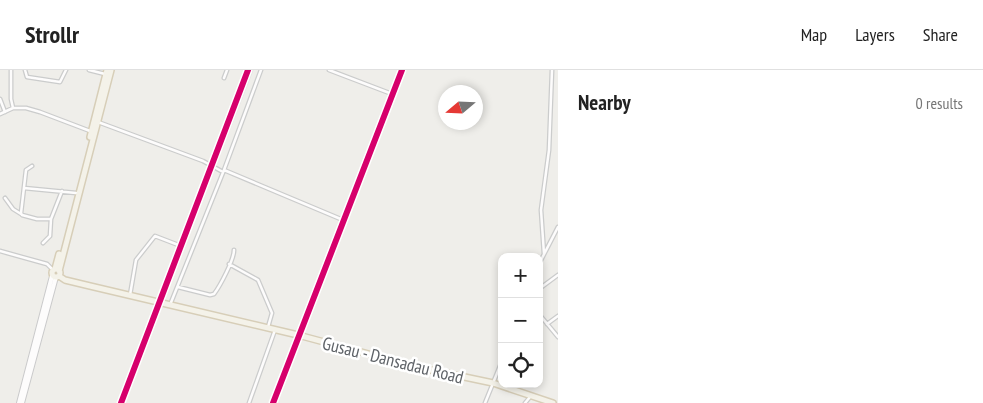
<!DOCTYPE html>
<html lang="en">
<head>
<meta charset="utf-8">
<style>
	body { margin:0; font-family:"PT Sans Narrow",sans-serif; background:#f6f6f6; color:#222 }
	.controls { position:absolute; right:15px; bottom:15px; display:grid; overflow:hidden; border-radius:10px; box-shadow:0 2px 8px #0003 }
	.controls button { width:45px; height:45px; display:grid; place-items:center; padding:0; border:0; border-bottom:1px solid #e0e0e0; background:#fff; color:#222; font:25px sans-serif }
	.compass { position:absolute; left:438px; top:15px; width:45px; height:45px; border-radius:50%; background:#fff; box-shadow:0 2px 8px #0003; rotate:251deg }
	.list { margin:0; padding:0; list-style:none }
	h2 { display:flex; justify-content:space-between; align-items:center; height:65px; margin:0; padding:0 20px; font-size:21px }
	h2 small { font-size:16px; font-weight:400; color:#767676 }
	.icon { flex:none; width:28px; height:28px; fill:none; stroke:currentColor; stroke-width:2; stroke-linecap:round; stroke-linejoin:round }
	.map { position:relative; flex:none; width:558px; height:333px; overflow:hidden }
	header { display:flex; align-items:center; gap:30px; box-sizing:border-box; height:70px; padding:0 25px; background:#fff; border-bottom:1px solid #e0e0e0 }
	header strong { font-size:24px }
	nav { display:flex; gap:28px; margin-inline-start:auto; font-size:18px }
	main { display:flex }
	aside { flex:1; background:#fff }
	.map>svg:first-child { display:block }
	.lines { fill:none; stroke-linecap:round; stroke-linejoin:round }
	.minor-casing { stroke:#cbcccc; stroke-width:5 }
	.secondary-casing { stroke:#cacacb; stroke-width:6 }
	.primary-casing { stroke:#d7ceb8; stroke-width:8 }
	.minor { stroke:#fdfcfc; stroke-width:2.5 }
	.secondary { stroke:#fdfcfc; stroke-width:4 }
	.primary { stroke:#f4f2e9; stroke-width:5 }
	.rail-casing { stroke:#e4e4e4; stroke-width:3 }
	.rail { stroke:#fff; stroke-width:1; stroke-dasharray:4; stroke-linecap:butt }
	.cycleway-casing { stroke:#fff; stroke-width:9 }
	.cycleway { stroke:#d6006c; stroke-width:6 }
	.labels { text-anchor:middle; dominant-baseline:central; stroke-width:5; stroke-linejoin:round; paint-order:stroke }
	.street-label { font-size:18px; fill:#5f6368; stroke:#fff }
</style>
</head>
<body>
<header>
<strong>Strollr</strong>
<nav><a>Map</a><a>Layers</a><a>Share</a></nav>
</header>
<main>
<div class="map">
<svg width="558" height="333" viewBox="0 0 558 333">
	<rect width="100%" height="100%" fill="#efeeea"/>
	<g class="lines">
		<!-- minor casing -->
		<g class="minor-casing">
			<path id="minor" d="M25,0L27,7L60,12L66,0
				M89,0L105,4
				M329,0L392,24
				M224,8L227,0
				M0,29L5,42
				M13,38H26L40,42L90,61
				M0,44L13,38L11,29V0
				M98,52L203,91L223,102
				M32,96L26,100L21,143L22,145L37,149H51L62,121
				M224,100L343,150
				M24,118L76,123
				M5,128L13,139L21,144
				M43,173L50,166L51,149
				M0,181L47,194L53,200
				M544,184L541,140L549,80L552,0
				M229,194L258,210L272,243L268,257
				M539,194L558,157
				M178,217L210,225L214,224C220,216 234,190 234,180
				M539,219L558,205
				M130,225L136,190L155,166L181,176
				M170,235L224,100L261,0
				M539,244L558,267
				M547,254L558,246
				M121,333L248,0
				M249,333L275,260
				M273,333L402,0
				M485,333L502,291
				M525,333L530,327"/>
		</g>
		<!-- secondary casing -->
		<g class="secondary-casing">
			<path id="secondary" d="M19,333L52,206
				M22,333L56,207"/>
		</g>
		<!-- primary casing -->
		<g class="primary-casing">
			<path id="primary" d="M90,67L107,0
				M52 203a4 4 0 1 1 8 0a4 4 0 1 1-8 0Z
				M55,199L59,184
				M59,201L111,0
				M59,206L65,210L90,216L298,265L417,297L493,313L553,333"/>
		</g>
		<!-- minor -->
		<use href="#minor" class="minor"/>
		<!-- secondary -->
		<use href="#secondary" class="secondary"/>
		<!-- primary -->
		<use href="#primary" class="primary"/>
		<!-- rail casing -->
		<g class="rail-casing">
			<path id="rail" d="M124,333L161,232L252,0"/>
		</g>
		<!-- rail -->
		<use href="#rail" class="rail"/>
		<!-- cycleway casing -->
		<g class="cycleway-casing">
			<path id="cycleway" d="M121,333L248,0
				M273,333L402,0"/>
		</g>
		<!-- cycleway -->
		<use href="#cycleway" class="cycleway"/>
	</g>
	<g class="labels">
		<!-- street labels -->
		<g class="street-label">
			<text transform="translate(393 290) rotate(14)">Gusau - Dansadau Road</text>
		</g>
	</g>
</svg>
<div class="controls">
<button>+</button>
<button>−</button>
<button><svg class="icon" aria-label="locate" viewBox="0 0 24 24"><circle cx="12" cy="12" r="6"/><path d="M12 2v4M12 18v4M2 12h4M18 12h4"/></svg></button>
</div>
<svg class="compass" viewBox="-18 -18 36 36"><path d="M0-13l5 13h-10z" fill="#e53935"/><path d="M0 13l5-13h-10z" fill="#767676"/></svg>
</div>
<aside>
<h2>Nearby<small>0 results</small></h2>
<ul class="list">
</ul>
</aside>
</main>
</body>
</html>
